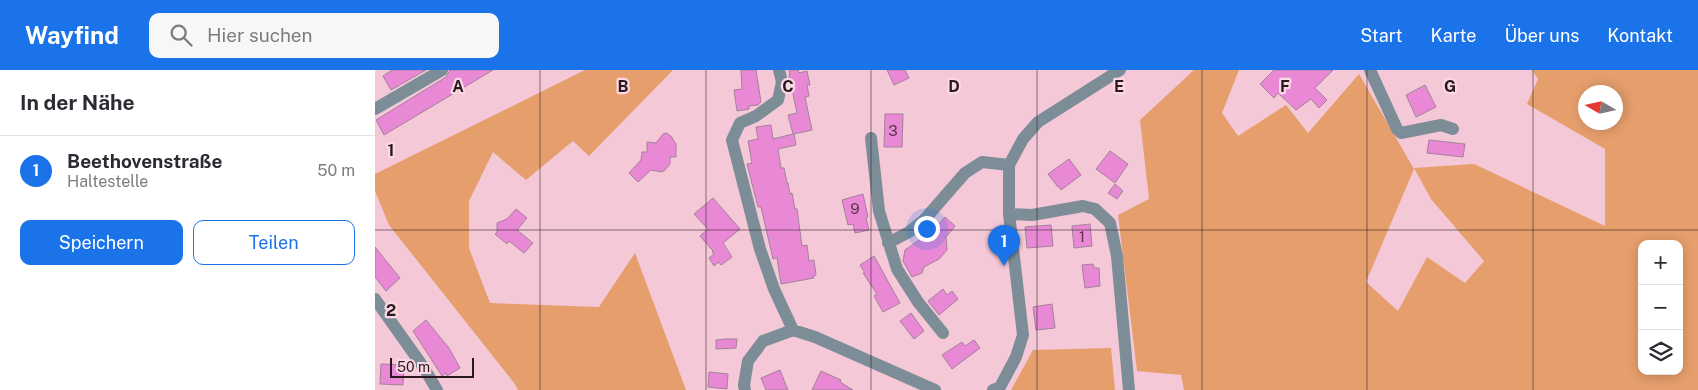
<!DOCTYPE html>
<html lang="de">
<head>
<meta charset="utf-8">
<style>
	body { margin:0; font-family:"Public Sans",sans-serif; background:#f7f7f7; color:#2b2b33 }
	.controls { position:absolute; right:15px; bottom:15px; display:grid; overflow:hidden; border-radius:10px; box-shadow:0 2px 12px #0003 }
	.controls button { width:45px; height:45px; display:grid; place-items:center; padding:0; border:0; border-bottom:1px solid #e1e1e2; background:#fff; color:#2b2b33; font:25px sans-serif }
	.compass { position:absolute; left:1203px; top:15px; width:45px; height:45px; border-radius:50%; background:#fff; box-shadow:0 2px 12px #0003; rotate:279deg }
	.scale { position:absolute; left:15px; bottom:12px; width:84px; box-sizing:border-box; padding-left:5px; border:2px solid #29191f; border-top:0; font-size:14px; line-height:18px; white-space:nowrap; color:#29191f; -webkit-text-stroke:4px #fcd7e4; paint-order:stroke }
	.you { position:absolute; left:551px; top:158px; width:18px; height:18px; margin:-12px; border:4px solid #fff; border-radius:50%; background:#1a73e8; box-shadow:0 0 0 8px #1a73e833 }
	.badge { display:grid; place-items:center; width:32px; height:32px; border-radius:50%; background:#1a73e8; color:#fff; font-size:16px; font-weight:700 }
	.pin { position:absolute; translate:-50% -41px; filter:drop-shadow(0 1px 2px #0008) }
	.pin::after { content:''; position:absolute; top:26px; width:18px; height:15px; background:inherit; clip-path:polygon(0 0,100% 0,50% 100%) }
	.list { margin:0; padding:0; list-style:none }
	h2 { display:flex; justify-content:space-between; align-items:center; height:65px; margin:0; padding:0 20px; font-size:21px }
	h2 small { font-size:16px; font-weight:400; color:#7c7c81 }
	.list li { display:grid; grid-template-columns:32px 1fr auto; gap:15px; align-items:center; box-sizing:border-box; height:70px; padding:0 20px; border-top:1px solid #e1e1e2 }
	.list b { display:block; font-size:19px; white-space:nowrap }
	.list p { margin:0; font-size:16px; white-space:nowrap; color:#7c7c81 }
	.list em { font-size:16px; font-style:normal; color:#7c7c81 }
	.actions { display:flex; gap:10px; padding:15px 20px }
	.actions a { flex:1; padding:11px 0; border:1px solid #1a73e8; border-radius:10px; text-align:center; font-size:18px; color:#1a73e8 }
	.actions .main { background:#1a73e8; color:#fff }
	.icon { flex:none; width:28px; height:28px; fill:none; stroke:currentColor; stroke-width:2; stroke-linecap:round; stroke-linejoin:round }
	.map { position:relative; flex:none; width:1323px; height:320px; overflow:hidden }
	header { display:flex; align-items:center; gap:30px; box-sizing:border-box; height:70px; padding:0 25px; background:#1a73e8; color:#fff }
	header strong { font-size:24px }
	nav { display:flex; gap:28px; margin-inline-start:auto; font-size:18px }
	.search { width:350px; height:45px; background:#f7f7f7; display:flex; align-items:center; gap:12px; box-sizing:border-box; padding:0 18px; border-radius:10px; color:#7c7c81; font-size:19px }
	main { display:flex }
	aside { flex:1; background:#fff }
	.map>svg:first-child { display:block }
	.green { fill:#e69e6c; fill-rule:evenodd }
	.building { fill:#e989d5; stroke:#a3819a }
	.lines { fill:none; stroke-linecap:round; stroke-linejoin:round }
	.street { stroke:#7d8d98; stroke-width:12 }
	.grid { fill:none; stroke:#29191f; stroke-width:1; stroke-opacity:0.55 }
	.labels { text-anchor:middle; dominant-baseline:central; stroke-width:4.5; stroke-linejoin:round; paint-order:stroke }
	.number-label { font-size:15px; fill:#59354c }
	.grid-label { font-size:16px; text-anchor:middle; font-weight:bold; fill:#29191f; stroke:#fcd7e4; stroke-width:4.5; stroke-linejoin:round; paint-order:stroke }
</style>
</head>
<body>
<header>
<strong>Wayfind</strong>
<div class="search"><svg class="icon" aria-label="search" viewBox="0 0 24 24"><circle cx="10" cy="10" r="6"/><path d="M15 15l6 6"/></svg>Hier suchen</div>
<nav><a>Start</a><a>Karte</a><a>Über uns</a><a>Kontakt</a></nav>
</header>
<main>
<aside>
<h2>In der Nähe<small></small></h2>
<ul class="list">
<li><span class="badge">1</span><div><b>Beethovenstraße</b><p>Haltestelle</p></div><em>50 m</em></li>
</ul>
<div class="actions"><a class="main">Speichern</a><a>Teilen</a></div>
</aside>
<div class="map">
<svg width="1323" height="320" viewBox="0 0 1323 320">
	<rect width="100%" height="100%" fill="#f4c8d7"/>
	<!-- green -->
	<path class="green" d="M210,0H298L214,86L198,71L151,110L118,82L94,131V178L115,233L224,237L260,183L311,320H143L140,314L14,155L0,121V104Z
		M819,0H864L847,43L863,66L911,35L933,63L984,4L1039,99L991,212L1023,241L1052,187L1090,213L1109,191L1056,129L1039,98L1099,94L1230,156V79L1152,34L1163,9L1157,0H1323V320H809L806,305L762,301L743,145L774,129L765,50ZM1210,22H1240V52H1210ZM1267,174H1304V301H1267Z
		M736,278L740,320H636L658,280Z"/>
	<!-- building -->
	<path class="building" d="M17,0H51L16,20L8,6Z
		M75,0H118L9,65L1,50L71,7Z
		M366,0H381L386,32L383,35L374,36V39L362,41L359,20L367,19Z
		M414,0H423L424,3L432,1L435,15H432L434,26L430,27L437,60L419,64L421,75L403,79L406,98H409L412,113H413L415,124L417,123L420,139H422L427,176L432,175L434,191L439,190L441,205L438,206L439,208L406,214L402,188L398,189L386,137H383L372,94L377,93L373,71L383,69L381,57L396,55L398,69L418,64L413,45L422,43L414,5L415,4Z
		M512,0H530L534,8L519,15Z
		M899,0H958L940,18L952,30L944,38L936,29L921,40L903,23L899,28L885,14Z
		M1050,15L1061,37L1041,47L1031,25Z
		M510,44H528L527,77H509Z
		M291,63L296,66L301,74V87H295V94L290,100L287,102L276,100L263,112L254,103L266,90L267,82H272V72L281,73L288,64Z
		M1054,70L1090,74L1088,87L1052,83Z
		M735,81L753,94L740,113L721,99Z
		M694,89L706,105L686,120L684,117H683L673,104Z
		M740,114L748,121L742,129L733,123Z
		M488,124L493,147L491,148L494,160L480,163L478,154L473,155L467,130Z
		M338,128L365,159L348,173L357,187L346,195L344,192L339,196L334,188L339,184L337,182L338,181L325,166L333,159L319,144Z
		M141,139L152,148L142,160L158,173L149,183L134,171L132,174L120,164L122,162V153L132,149Z
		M570,147L580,156L571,167L572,180L564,189L549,197L547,203L537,207L528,191L530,180L547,168L549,170Z
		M715,154L717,176L699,178L697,156Z
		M676,155L678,176L652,178L650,157Z
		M0,177L25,208L11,221L0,207Z
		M499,186L525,233L508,242L499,226L502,224L488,203H490L485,195Z
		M718,194L719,198H724L725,216L710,218L707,195Z
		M568,219L572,225L577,221L583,229L564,245L553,231Z
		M677,234L680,258L661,260L658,237Z
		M536,243L549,261L539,269L525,251Z
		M51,250L74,278L85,298L72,306L71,303L67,306L38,261Z
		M351,269H362L361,278L341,279V270Z
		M599,270L605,278L577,299L567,285L587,272L590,276Z
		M6,294L29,295L28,315L5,314Z
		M405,300L413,320H391L386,308Z
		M446,301L466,310L465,312L478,320H437Z
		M334,302L353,304L352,319L333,317Z"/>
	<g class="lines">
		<!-- street -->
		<path class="street" d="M404,0L407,12L403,30L381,46L365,53L357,70L385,179L399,219L418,260
			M995,0L1022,59L1026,63L1066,55L1078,59
			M0,39L67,0
			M496,68L504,141L522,199L543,232L568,263
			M634,144L657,145L708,136L720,139L735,153L742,186L754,320
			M513,173L534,162L549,150L590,103L607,92L634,95
			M0,229L49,298L62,320
			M370,320L369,315L373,291L388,271L418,260L440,267L560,320
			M618,320L625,317L641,287L648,265L634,144V95L648,69L663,52L745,0"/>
	</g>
	<!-- grid -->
	<path class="grid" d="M165,0V320M331,0V320M496,0V320M662,0V320M827,0V320M992,0V320M1158,0V320M0,160H1323"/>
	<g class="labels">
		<!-- number labels -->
		<g class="number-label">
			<text x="518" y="60">3</text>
			<text x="480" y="138">9</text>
			<text x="707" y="166">1</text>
		</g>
	</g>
	<g class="grid-label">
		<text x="83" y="22">A</text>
		<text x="248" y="22">B</text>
		<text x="413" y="22">C</text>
		<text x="579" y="22">D</text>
		<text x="744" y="22">E</text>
		<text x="910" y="22">F</text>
		<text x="1075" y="22">G</text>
		<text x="16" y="86">1</text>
		<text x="16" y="246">2</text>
	</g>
</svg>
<div class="controls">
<button>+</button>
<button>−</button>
<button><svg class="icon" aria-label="layers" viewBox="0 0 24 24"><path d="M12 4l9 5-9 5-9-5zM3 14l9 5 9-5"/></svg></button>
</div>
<svg class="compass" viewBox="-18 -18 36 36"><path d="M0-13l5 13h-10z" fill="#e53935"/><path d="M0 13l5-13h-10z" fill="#7c7c81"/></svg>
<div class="scale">50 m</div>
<div class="you"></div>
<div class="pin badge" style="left:629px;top:196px">1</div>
</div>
</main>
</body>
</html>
